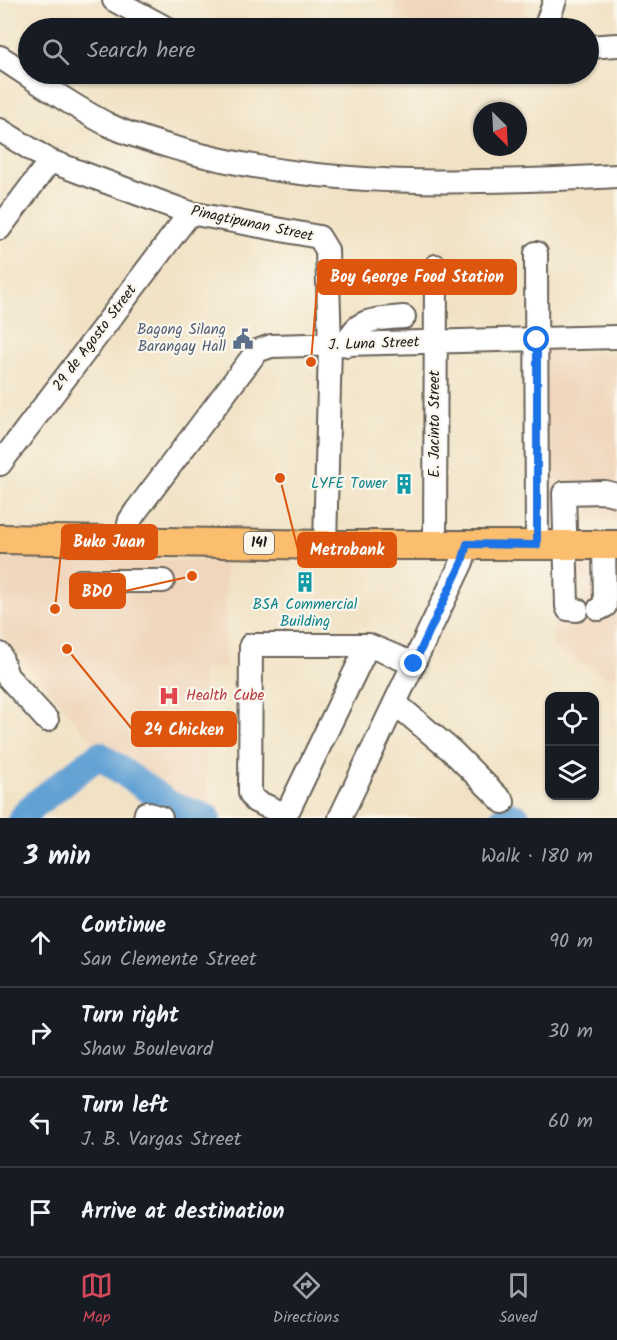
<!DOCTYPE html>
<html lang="en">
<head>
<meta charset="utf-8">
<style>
	body { margin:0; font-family:Kalam,sans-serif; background:#242831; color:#f1f3f6 }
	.controls { position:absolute; right:18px; bottom:18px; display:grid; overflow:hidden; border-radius:12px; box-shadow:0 2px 4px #0004 }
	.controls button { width:54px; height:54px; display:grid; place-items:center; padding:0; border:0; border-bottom:2px solid #363941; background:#171b24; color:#f1f3f6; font:30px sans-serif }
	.compass { position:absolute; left:473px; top:102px; width:54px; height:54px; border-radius:50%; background:#171b24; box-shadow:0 2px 4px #0004; rotate:156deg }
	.stop { position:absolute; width:18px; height:18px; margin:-14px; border:4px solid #1a73e8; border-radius:50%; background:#fff }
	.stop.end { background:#1a73e8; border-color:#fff; box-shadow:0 2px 6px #0008 }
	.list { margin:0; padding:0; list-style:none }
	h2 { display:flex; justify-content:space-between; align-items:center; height:78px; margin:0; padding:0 24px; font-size:26px }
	h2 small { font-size:20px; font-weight:400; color:#9ea1a6 }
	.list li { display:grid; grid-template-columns:39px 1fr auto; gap:18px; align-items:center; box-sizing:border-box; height:90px; padding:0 24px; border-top:2px solid #363941 }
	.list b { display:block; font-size:22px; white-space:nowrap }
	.list p { margin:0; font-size:20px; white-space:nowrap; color:#9ea1a6 }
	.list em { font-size:20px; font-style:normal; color:#9ea1a6 }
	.icon { flex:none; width:33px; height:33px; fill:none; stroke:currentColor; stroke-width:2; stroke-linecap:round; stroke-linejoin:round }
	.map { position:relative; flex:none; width:617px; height:818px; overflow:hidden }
	.search { position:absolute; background:#171b24; box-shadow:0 2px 4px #0004; left:18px; right:18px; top:18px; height:66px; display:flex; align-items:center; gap:15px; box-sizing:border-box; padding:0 21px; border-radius:33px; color:#9ea1a6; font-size:22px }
	.sheet { height:438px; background:#171b24 }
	nav { display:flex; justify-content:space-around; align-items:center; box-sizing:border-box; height:84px; border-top:2px solid #363941; background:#171b24; font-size:16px; color:#9ea1a6 }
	nav a { display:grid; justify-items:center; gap:3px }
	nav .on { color:#d1495b }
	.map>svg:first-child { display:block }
	.built { fill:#f0d6bc }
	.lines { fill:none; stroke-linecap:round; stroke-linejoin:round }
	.river { stroke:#62a1d4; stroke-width:28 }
	.minor-casing { stroke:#676157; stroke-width:26 }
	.major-casing { stroke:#676157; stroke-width:32 }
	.minor { stroke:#fff; stroke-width:22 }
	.major { stroke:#fbbd6e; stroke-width:28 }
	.route { stroke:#1a73e8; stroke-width:8 }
	.labels { text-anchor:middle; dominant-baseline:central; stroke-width:4.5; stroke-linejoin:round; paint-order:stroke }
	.shield { fill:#fbf7ec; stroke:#5f5e5a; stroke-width:1.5 }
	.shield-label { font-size:14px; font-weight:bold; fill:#1c1c1c }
	.street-label { font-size:15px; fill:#1c1c1c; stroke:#fbf7ec }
	.service-label { font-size:15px; fill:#4e5e75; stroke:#fbf7ec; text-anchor:end }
	.culture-label { font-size:15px; fill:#0d838f; stroke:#fbf7ec; text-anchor:end }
	.health-label { font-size:15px; fill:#be3a42; stroke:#fbf7ec; text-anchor:start }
	.leader { fill:none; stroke:#de560d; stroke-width:2 }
	.callout-dot { fill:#de560d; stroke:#fbf7ec; stroke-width:2 }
	.callout { fill:#de560d; stroke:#de560d; stroke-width:2 }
	.callout-label { font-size:16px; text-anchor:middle; font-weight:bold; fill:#fff }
</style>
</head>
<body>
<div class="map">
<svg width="617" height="818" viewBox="0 0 617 818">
	<rect width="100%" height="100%" fill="#fbf7ec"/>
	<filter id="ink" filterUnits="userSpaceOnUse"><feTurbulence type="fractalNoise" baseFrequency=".0167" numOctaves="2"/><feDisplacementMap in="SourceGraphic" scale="12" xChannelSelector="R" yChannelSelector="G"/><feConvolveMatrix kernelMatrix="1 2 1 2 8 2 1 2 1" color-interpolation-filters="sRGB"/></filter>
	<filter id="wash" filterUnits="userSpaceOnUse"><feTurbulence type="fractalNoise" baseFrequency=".008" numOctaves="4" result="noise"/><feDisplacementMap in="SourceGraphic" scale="24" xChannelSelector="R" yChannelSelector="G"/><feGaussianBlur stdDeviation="1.35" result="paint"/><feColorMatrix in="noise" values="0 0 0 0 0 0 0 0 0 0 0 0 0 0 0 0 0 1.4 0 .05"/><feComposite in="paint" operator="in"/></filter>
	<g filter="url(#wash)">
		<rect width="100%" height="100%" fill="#f1e2c5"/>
		<!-- built -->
		<path class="built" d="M396,0H525V23H507L506,28H395Z
			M544,351L617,352V519L545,520Z
			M0,558L226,561L225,668H203L208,810L169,799L103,754L0,632Z
			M554,562L617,564V677L605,676L553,647Z"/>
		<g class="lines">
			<!-- river -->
			<path class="river" d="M22,818L33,806L99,755L169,804L207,818
				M504,818L510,815L517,818"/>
		</g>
	</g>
	<g filter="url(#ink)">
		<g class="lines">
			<!-- minor casing -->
			<g class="minor-casing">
				<path id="minor" d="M114,0L166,28
					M545,28L555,0
					M588,47L617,45
					M0,57C36,80 71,106 109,125C131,136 158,143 182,150C322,189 473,184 617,176
					M0,130L50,161L190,213L319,237L327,250L330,345L325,545
					M0,228L50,161
					M536,253L537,545
					M348,345C353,317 381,319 404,317
					M0,464L190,213
					M125,541L130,520L136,511L257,351L271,346L617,337
					M435,546L436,266
					M80,581H163
					M599,609L605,606L604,545
					M577,610L568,609L567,606L564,493L605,492L617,495
					M368,645L289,809L282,813L255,801L250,793L251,645H368L414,664
					M0,654L7,676L47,720
					M395,703L453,752L503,802
					M145,818L146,813L161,818
					M340,818L462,562L467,545"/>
			</g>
			<!-- major casing -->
			<g class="major-casing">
				<path id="major" d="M0,539L325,545H617"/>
			</g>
			<!-- minor -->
			<use href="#minor" class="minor"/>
			<!-- major -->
			<use href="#major" class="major"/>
		</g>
	</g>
	<g class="lines" filter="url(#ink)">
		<!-- route -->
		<path class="route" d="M414,664L462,562L467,544L537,545V340"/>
	</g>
	<!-- icons -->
	<defs>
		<g id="civic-bare" transform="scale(1.62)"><path d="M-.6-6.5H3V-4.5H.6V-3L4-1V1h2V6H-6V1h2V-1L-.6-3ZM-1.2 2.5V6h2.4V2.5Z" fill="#5c6f8a" stroke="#fbf7ec" stroke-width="2.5" paint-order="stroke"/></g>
		<g id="building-bare" transform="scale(1.62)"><path d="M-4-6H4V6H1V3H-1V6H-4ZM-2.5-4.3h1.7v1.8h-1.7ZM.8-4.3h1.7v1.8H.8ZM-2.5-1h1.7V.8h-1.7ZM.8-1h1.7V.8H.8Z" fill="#0f9aa8" stroke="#fbf7ec" stroke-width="2.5" paint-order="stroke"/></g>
		<g id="hospital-bare" transform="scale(1.62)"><path d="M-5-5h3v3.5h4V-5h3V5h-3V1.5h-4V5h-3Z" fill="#e0444e" stroke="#fbf7ec" stroke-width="2.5" paint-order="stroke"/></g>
	</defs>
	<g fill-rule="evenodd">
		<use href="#civic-bare" x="243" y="339"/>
		<use href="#building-bare" x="404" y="484"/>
		<use href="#building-bare" x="305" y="582"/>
		<use href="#hospital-bare" x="169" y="696"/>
	</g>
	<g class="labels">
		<!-- shield labels -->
		<rect class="shield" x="244" y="532" width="30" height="22" rx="4.5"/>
		<g class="shield-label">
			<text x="259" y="543">141</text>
		</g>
		<!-- street labels -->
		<g class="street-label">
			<text transform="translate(252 224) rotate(12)">Pinagtipunan Street</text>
			<text transform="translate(95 338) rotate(-53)">29 de Agosto Street</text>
			<text transform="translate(374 344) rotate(-2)">J. Luna Street</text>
			<text transform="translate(435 424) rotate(-90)">E. Jacinto Street</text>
		</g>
		<!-- service labels -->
		<g class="service-label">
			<text x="226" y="330">Bagong Silang<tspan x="226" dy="17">Barangay Hall</tspan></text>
		</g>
		<!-- culture labels -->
		<g class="culture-label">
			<text x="387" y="484">LYFE Tower</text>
			<text x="305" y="605" text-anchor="middle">BSA Commercial<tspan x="305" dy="17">Building</tspan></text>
		</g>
		<!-- health labels -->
		<g class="health-label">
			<text x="186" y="696">Health Cube</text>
		</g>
	</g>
	<!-- callouts -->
	<path class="leader" d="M311 362L318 277M55 609L62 542M280 478L298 550M192 576L125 591M67 649L132 729"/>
	<g class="callout-dot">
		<circle cx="311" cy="362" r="6"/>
		<circle cx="55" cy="609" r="6"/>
		<circle cx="280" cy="478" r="6"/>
		<circle cx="192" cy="576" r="6"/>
		<circle cx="67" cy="649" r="6"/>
	</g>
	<g class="callout">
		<rect x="318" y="260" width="198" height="34" rx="6"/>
		<rect x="62" y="525" width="95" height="34" rx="6"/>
		<rect x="298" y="533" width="98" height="34" rx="6"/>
		<rect x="70" y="574" width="55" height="34" rx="6"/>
		<rect x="132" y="712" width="104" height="34" rx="6"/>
	</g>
	<g class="callout-label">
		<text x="417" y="282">Boy George Food Station</text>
		<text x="109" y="547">Buko Juan</text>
		<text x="347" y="555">Metrobank</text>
		<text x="97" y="597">BDO</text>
		<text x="184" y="735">24 Chicken</text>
	</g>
</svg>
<div class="controls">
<button><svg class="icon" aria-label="locate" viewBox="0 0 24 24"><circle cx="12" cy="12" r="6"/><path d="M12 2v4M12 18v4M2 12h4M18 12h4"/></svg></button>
<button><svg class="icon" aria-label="layers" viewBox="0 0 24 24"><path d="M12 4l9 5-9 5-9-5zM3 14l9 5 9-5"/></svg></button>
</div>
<svg class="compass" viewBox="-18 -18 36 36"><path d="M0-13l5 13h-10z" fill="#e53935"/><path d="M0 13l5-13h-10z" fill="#9ea1a6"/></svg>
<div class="stop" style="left:537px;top:340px"></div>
<div class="stop end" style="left:414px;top:664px"></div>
<div class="search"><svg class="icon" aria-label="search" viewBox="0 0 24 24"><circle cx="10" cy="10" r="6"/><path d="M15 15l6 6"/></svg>Search here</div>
</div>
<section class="sheet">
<h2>3 min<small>Walk · 180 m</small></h2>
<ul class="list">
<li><svg class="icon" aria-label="ahead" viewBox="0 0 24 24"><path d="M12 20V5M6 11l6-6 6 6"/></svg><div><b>Continue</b><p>San Clemente Street</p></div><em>90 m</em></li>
<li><svg class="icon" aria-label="right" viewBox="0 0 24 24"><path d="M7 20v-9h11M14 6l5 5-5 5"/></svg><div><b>Turn right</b><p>Shaw Boulevard</p></div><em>30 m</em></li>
<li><svg class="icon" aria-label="left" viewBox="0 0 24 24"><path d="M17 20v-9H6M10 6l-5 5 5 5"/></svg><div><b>Turn left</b><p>J. B. Vargas Street</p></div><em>60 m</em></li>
<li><svg class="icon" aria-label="arrive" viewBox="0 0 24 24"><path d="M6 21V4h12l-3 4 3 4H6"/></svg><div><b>Arrive at destination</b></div></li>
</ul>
</section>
<nav>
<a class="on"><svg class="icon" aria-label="map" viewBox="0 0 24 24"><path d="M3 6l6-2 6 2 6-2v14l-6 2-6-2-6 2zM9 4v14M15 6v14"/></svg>Map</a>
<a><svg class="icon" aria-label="directions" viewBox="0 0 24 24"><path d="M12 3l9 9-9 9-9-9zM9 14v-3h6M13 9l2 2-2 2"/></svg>Directions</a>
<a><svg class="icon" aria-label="saved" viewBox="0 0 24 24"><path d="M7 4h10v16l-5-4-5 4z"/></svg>Saved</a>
</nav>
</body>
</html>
